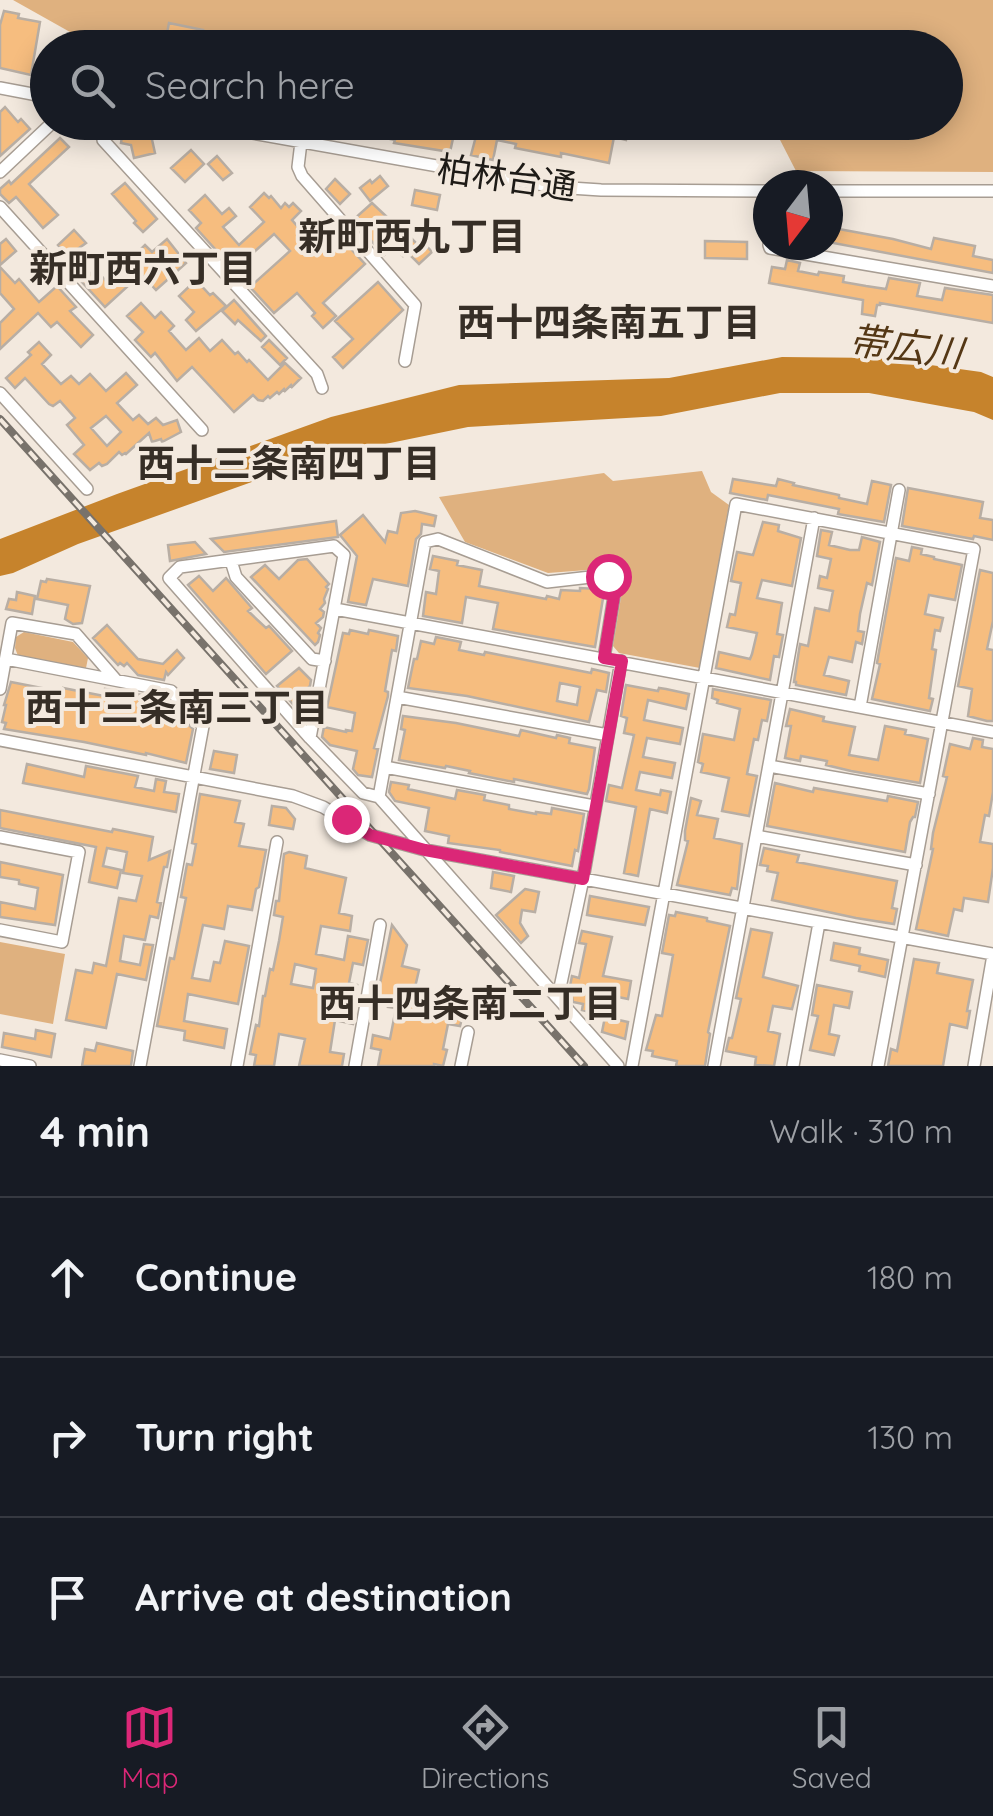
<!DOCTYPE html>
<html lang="en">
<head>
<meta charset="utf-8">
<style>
	body { margin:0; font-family:Quicksand,"Noto Sans JP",sans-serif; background:#242831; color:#f1f3f6 }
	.compass { position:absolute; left:753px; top:170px; width:90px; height:90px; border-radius:50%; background:#171b24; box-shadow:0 5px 25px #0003; rotate:196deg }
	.stop { position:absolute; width:30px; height:30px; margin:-22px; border:8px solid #db2777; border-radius:50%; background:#fff }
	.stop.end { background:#db2777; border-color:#fff; box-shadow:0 2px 10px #0008 }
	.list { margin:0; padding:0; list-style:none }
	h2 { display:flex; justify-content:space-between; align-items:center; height:130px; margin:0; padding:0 40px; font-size:42px }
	h2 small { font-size:32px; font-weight:400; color:#9ea1a6 }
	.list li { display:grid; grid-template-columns:65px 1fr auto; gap:30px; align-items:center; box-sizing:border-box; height:160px; padding:0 40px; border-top:2px solid #363941 }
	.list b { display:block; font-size:38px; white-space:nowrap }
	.list em { font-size:32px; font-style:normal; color:#9ea1a6 }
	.icon { flex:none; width:55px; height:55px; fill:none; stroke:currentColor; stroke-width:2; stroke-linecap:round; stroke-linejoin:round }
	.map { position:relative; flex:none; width:993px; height:1066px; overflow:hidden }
	.search { position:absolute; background:#171b24; box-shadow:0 5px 25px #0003; left:30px; right:30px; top:30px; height:110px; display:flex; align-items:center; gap:25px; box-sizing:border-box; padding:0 35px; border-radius:55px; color:#9ea1a6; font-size:38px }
	.sheet { height:610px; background:#171b24 }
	nav { display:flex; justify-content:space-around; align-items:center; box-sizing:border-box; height:140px; border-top:2px solid #363941; background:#171b24; font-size:28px; color:#9ea1a6 }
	nav a { display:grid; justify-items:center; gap:5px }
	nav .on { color:#db2777 }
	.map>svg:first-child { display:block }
	.green { fill:#dfb17f }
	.water { fill:#c6832c }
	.building { fill:#f6bd7f; stroke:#b8aea4; stroke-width:2.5; fill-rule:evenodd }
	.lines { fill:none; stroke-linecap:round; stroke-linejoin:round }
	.minor-casing { stroke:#a79d93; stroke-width:14 }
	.minor { stroke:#fff; stroke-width:11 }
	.rail-casing { stroke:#78726b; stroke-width:8 }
	.rail { stroke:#f3e9de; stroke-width:4; stroke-dasharray:11; stroke-linecap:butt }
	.route { stroke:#db2777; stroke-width:12 }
	.labels { text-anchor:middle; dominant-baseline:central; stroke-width:8; stroke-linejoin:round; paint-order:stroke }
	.street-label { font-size:35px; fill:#1e1b17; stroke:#f3e9de }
	.neighbourhood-label { font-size:38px; font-weight:bold; fill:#362e26; stroke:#f3e9de }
	.water-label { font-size:38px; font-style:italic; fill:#543715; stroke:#f3e9de }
</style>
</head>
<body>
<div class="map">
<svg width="993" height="1066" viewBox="0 0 993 1066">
	<rect width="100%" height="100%" fill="#f3e9de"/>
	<!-- green -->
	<path class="green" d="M13,0H993V172L796,171L778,136L708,123L946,122V48L152,47L70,32Z
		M702,471L711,492L729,505L700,668L619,653L613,646L626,567L548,573L465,542L439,497L604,473L613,481Z
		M24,632L73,642L88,658L86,668L18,656L15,648L16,637Z
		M0,942L65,954L53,1024L0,1014Z"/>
	<!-- water -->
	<path class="water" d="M782,357L880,358L981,372L993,377V420L974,412L869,393H780L661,416L468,427L322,457L78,544L13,573L0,576V539L117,494L331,417L459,385L669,378Z"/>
	<!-- building -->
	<path class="building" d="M4,11L19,14L18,18L40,22L31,75L0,68V25Z
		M169,23L203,30L199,48L165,43Z
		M5,107L18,122L21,119L30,129L0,156V112Z
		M358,122H410L435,127V130L454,134L450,152L394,143L395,140L366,134L365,138L355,135Z
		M482,122H529L556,128L557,122H595L629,129L626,140L614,137L609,163L561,153V157L515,148L516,144L497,140L493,160L471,155L479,125Z
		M123,129L151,135L155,153L134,158L131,145L121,143Z
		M60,138L69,147L29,184L58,215L43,228L16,197L9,203L0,194V189L9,181L11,184Z
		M191,150L204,164L185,182L171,168Z
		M217,156L232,173L223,180L208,164Z
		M380,176L388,186L370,201L360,188L370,180L372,183Z
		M335,179L350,194L340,204L326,189Z
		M125,183L157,219L143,232L134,223L136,221L112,194Z
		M415,190L440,195L437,210L412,205Z
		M264,193L269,198L271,196L281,208L285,203L289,207L293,203L301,211L292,220L306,236L324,220L365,264L323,303L336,316L323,328L312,316L315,313L297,293L274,313L250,287L290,251L274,234L234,270L196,228L201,223L189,210L205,195L222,214L229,208L236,216L223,227L239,245L264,222L250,207Z
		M372,203L405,234L406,233L417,244L421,240L432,252L419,264L407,252L403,256L394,246L384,255L353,220Z
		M828,227L893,239L931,249L934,238L975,246L973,256L993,260V273L828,242Z
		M74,230L86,243L68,256L58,245Z
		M6,239L16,251L0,265V244Z
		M167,239L186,263L156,290L141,274L105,307L82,282L95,269L107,282L145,245L152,252Z
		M705,241L747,242V259L705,258Z
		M787,260L800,263L798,271L818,275L819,272L844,276L843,282L866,286L886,289L889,278L920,283L917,296L942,300L945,288L993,295V323L880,303V305H877L875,316L862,314L863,300L769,283L772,267L785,269Z
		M0,267L15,283L19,279L39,302L57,286L76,307L70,311L93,335L81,347L57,322L51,327L38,313L0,349V323L14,309L0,293Z
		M196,280L210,295L213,293L226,306L196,331L186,320L194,312L179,296Z
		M378,282L403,310L343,368L333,357L353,339L335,321Z
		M234,300L266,336L261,341L238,320L235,324L222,311Z
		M141,303L155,318L161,312L174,326L169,331L186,350L199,338L210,351L222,340L235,354L238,352L247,362L249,360L268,380L285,363L301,378L292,387L291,385L285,391L284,389L279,394L277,392L270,398L268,396L263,401L258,400L253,395L234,412L192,367L177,381L155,353L151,357L135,340L143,332L127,316Z
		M269,340L287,358L280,365L262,347Z
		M39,342L51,355L42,364L61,384L71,376L79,384L90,374L106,391L126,373L137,385L117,403L133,420L139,415L148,424L156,418L163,425L177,420L181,432L162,442L161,439L152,442L149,433L126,454L125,453L122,455L119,452L107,464L102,466L99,463L90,470L74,454L84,445L67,425L75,418L60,401L53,406L49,404L25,378L15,388L6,378L31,355L28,352ZM106,416L121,432L107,446L91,428Z
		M733,479L776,486L778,479L794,483L793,485L839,495V498L867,504L872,481L891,485L884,522L838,514L839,509L768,495L767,500L730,493Z
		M908,488L983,502L980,518L993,520V540L974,536L973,539L902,526Z
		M415,511L436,516L434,526L422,524L421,534L416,539L408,586L373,579L366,605L348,602L357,556L340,535L363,515L385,542L388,531L397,533L401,513Z
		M336,521L338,537L224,552L211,539Z
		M763,522L779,525L778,531L801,538L792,586L762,580L757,598L782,603L777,634L783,635L779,657L774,656L770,680L716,668L719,652L750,659L752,654L757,633L727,627L730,614L735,615L741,583L731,581L737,552L753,555Z
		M821,530L832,532L829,545L850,550H859L862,537L880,542L872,585L867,583L860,614L858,631L864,632L862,644L856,642L852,662L829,657L824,675L849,681L846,695L796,685V682H794L800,644L808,646L815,608L829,611L833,591L818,588L820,576L827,578L831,559L817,556Z
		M195,542L206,554L170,561L168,545Z
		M912,547L922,549L921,554L934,557V559L962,565L955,600L929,595L925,614L943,618L940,631L935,630L932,649L936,650L929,698L933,699L930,711L872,699L880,664L877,663L896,558L909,561Z
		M433,556L458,561L457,565L482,570L479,586L546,599L547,596L559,599L561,590L580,591V588L598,589L599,585L605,586L595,647L493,629L498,603L466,597L462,623L423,616L426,592L436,594L439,571L430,569Z
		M307,559L329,584L326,587L328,589L324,599L325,603L320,609L324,612L323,617L316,623L321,628L318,633L320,635L318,642L315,645L251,577L265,565L279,579L298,560Z
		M980,570L993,573V621L987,649L993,650V721H987L968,716L972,689L958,686Z
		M199,576L213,591L226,578L252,608L248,611L266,628L269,626L292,651L266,674L188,585Z
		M47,579L90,586L82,623L73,624L65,619L68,605L37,599L41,581L46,582Z
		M17,592L35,596L32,614L6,609L9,599L16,600Z
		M107,625L138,659L163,664L177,650L184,658L168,675L166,672L164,680L138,675L127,663L124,666L120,663L118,665L93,638Z
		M350,630L368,634L369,630L398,636L396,651L392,650L385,691L388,692V696L374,748L378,749L372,777L358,775L353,769L357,751L330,745L322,737L324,727L346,732V730L352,731L355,713L327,707L343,633L349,634Z
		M436,637L461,642L459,650L484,655L485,652L591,673L592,669L609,673L606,692L597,690L589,722L467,696L408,688L414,659H417L421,641L434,644ZM560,683L580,687L577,705L557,701Z
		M299,668L311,680L310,686L305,691L309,694L307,702L298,710L277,686Z
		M11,682L62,692L63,688L104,696L105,689L142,695L139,704L178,712L177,715L182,717L181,721L187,723L193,729L186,763L146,753V755L84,742L4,729L6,723L2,722L6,705H4Z
		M626,685L658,691L659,688L666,689L689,694L686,709L648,700L644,720L683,728L680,744L647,738L643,757L675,763L672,778L640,772L636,790L660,795L661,790L671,792L667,813L650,809L638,876L624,873L636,807L606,801L609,785L622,788L634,735L624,733L627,718L621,716Z
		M713,689L771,700L767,721L762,720L758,740L754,739L747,774L757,776L749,816L722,811L729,778L701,772L703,764L698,762L703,734L734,740L740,709L717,703L718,700L712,698Z
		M790,709L824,717L823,721L855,727L849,755L878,760L885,726L906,730L905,734L928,739L920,783L851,771L826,765L827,761L801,756L800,761L785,758L791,726H786Z
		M403,716L456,723L519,736L521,730L556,738L557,735L570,738L569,743L595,748L589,789L587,794L514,779V782L469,773L470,771L446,766L445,768L399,760L405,730L401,729Z
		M973,738L983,740L982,747L993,749V792L989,816L985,815L980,842L993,844V868L988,902L964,898L962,911L954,909L948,936L916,929L933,849H931L933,833L947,777L943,776L950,744L970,749Z
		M214,751L237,755L234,773L210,769Z
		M27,764L84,777L86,766L138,776L135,787L154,791L156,779L166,781L164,792L179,794L176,812L23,783Z
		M391,782L409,785L408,789L455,799L457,790L485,795L484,800L509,805V809L536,814V812L551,814L552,808L584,814L578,851L575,850L572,866L500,852V850L448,843L449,836L425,831L429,808L395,801L389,792Z
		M775,783L813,792L814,788L887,801L888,796L918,802L915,817H913L910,822L905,852L767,826Z
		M200,794L240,801L235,822L244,824L239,846L266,850L259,887L256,889L252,910L228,906L224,929L203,925L192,978L210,981L214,962L220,963L225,941L249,946L238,1004L188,994L184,1021L227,1029L224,1048L184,1040L185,1031L157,1026L170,958L174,959L186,898L181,897L187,864L192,865L196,844L192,843Z
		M691,798L701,801L697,815L718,819L714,838L742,844L737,889L732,888L730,895L677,885L688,841L685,840V831Z
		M272,806L286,808L295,819L293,829L269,825Z
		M0,810L112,832L113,829L153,837L149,860L170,851L167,867H164L157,902L161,903L158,918L150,916L145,940L124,936L120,961L140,965L144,944L153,945L146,980L117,974L106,1028L66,1020L76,970L92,973L94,963L106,966L119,898L136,901L142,876L123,873L127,852L107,848L103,866L121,870L117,888L89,882L96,847L0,828Z
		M764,848L799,855L797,862L897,881L892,908L897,909L894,924L856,918L772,900L778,873L767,871L768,866L760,865Z
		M289,852L307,856L305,868L346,878L339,913L352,916L350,931L321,926L316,954L344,960L348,936L368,940L363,965L353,963L349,983L357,985L351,1014H355L353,1024L335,1020L330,1052L344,1054L342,1066H299L305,1039L279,1034L274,1066H254L256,1055L250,1054L256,1025L259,1026L263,996H265L270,969L273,970L279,941L283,917L274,915L276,901H279L284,854ZM295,964L316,969L313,988L291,984Z
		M0,862L63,875L55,925L0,917V902L35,909L38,888L19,884V880L0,877Z
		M493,872L514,876L511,892L491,888Z
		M525,889L539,892L535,912L522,910L520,923L528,936L521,943L496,915Z
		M590,896L649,907L645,925L587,915Z
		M676,912L707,918V921L730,926L708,1032L710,1034L705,1066H676L677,1061L652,1056L653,1051L646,1050L656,1015L662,1016L673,955L662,953L669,915L675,916Z
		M392,925L407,945L402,966L419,970L413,996L421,997L419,1006L463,1015L460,1026L448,1024L443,1049L447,1050L443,1066L434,1064V1066H378L381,1050L371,1048L373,1035L390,1039L396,1008L388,1007L389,1000L377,998Z
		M751,929L772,933L763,977L798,986L792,1009L773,1006L768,1031L780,1034L774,1066L755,1065L756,1057L726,1051L729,1038H732L741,999L736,998Z
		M582,931L612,937L603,976L631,981L628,999L598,993L594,1013L582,1010L583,1004L573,1002L572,997L568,996L572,976L579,978L586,944L579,943Z
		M834,943L860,948L859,954L888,960L885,977L859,971L860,966L831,960Z
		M914,959L939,963L937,973L973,980L967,1011H970L967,1028L950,1024L943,1066H888L891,1049L897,1051Z
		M817,985L852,992L849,1008L834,1005L829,1034L839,1036L834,1055L810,1050L818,1016L812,1015Z
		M605,1017L628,1022L625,1039L602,1032Z
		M36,1030L55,1034L51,1057L2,1047L4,1033L35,1039Z
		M97,1043L133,1051L131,1066H82L85,1049L95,1051Z"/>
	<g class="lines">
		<!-- minor casing -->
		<g class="minor-casing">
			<path id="minor" d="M0,88L48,97
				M103,122V140L317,374L322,388
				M190,122L555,187L601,190L768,191
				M301,142L298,167L302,176L415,305L405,361
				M0,172L53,122
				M828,191H993
				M0,207L202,430
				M769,245L770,248L993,286
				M0,393L87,489
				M231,561L236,577L312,659L325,661
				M335,609L993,732
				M604,658L616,584L608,575L547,582L438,539L425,542L379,797L618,1066
				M6,659L171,691L203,726L140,1066
				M0,689L12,623L76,634L116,680
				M397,697L608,735
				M860,707L899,490
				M310,738L344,555L334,546L180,567L169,578L310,738L363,793L379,797
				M0,740L293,796L323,807L370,835L425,850L993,954
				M769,766L929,794
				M385,767L594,806
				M756,836L916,865
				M0,837L79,852L62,942L0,930
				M558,997L583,879L621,661
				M0,1060L30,1066
				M237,1066L277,842
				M355,1066L380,925
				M461,1066L468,1032
				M632,1066L736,504L974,549L878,1066
				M714,1066L814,518
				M793,1066L819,923
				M974,1066L993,955"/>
		</g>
		<!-- minor -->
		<use href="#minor" class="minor"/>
		<!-- rail casing -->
		<g class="rail-casing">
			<path id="rail" d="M0,419L584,1066"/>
		</g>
		<!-- rail -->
		<use href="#rail" class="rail"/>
	</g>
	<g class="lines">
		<!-- route -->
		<path class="route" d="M346,819L370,835L425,850L583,879L622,661L604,658L616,584L608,576"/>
	</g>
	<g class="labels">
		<!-- street labels -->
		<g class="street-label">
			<text transform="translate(507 177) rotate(8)">柏林台通</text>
		</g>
		<!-- neighbourhood labels -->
		<g class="neighbourhood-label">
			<text x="412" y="236">新町西九丁目</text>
			<text x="143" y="268">新町西六丁目</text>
			<text x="609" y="322">西十四条南五丁目</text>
			<text x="289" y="463">西十三条南四丁目</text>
			<text x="177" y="707">西十三条南三丁目</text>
			<text x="470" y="1003">西十四条南二丁目</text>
		</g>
		<!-- water labels -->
		<g class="water-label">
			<text transform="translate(906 346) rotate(7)">帯広川</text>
		</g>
	</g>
</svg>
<svg class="compass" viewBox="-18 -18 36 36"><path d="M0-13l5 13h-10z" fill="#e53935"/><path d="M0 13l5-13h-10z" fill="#9ea1a6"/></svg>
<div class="stop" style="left:608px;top:576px"></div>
<div class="stop end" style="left:346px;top:819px"></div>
<div class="search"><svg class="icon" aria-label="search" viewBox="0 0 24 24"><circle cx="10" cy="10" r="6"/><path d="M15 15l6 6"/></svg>Search here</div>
</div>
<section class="sheet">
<h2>4 min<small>Walk · 310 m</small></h2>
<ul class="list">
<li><svg class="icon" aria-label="ahead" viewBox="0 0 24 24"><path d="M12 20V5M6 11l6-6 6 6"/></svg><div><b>Continue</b></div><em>180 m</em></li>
<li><svg class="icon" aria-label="right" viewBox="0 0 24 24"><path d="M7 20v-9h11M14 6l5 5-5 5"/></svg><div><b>Turn right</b></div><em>130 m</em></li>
<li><svg class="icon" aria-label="arrive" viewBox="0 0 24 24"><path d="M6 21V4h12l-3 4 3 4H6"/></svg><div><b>Arrive at destination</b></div></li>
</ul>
</section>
<nav>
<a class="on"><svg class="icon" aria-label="map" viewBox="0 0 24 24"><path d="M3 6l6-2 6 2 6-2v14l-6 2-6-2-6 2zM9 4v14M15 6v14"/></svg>Map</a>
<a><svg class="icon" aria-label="directions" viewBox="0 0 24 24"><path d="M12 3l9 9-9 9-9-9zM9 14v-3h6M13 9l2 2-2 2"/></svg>Directions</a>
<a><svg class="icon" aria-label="saved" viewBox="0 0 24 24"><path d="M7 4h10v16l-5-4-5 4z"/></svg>Saved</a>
</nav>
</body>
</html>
